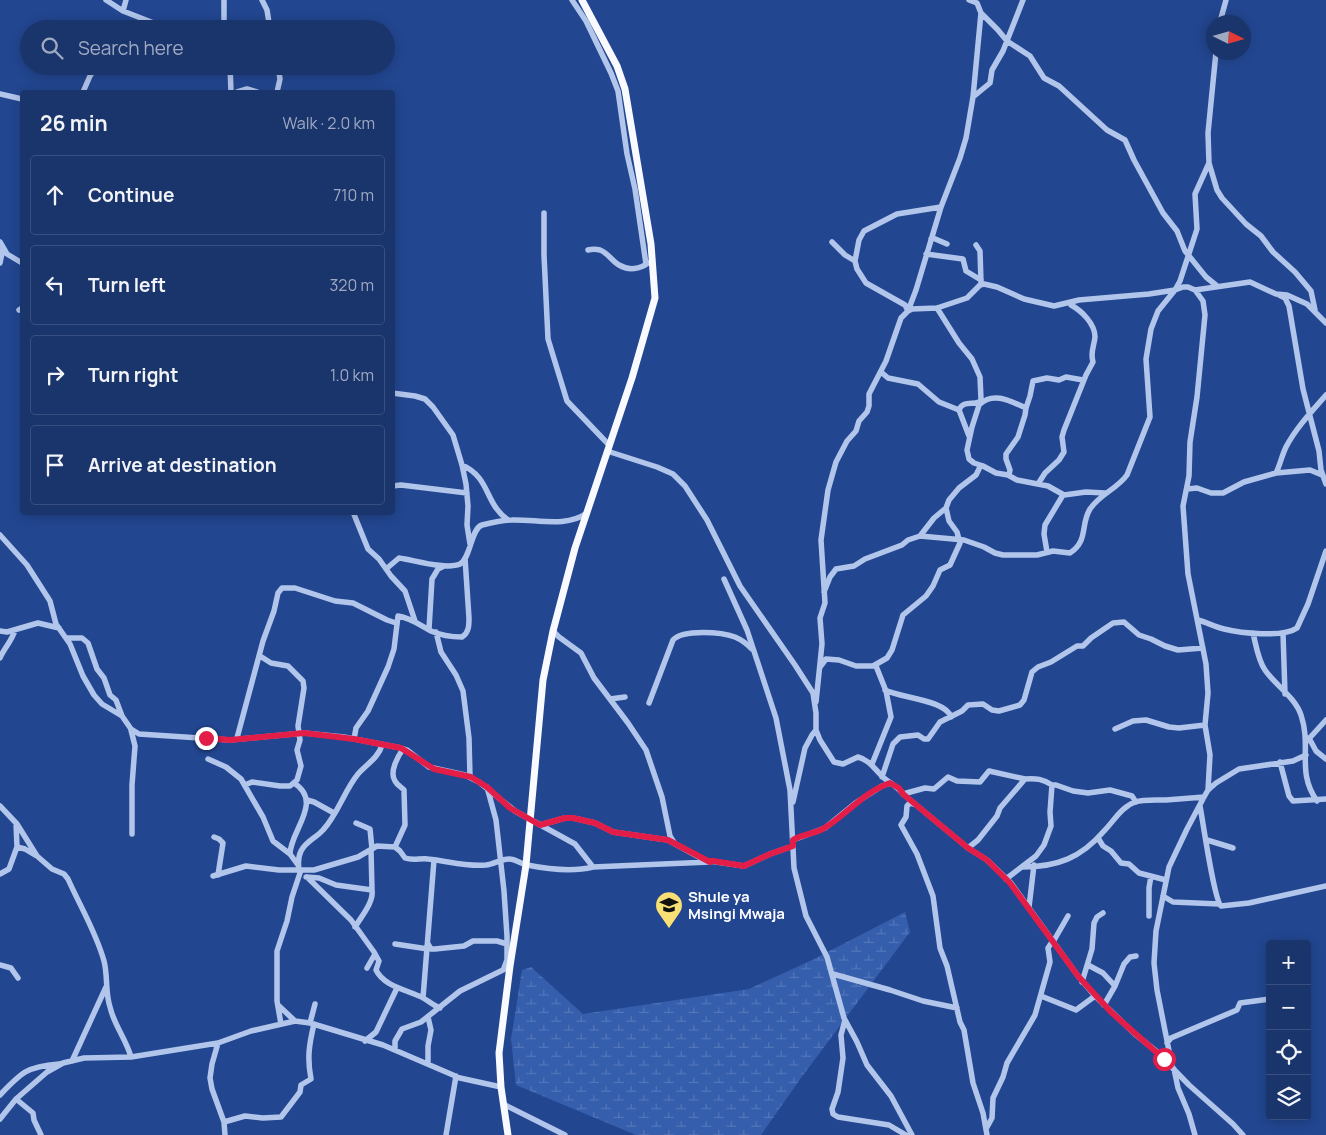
<!DOCTYPE html>
<html lang="en">
<head>
<meta charset="utf-8">
<style>
	body { margin:0; font-family:Manrope,sans-serif; background:#233c72; color:#f1f3f6 }
	.controls { position:absolute; right:15px; bottom:15px; display:grid; overflow:hidden; border-radius:5px; box-shadow:0 2px 12px #0003 }
	.controls button { width:45px; height:45px; display:grid; place-items:center; padding:0; border:0; border-bottom:1px solid #384f7f; background:#1a346c; color:#f1f3f6; font:25px sans-serif }
	.compass { position:absolute; left:1206px; top:15px; width:45px; height:45px; border-radius:50%; background:#1a346c; box-shadow:0 2px 12px #0003; rotate:95deg }
	.stop { position:absolute; width:15px; height:15px; margin:-11px; border:4px solid #e11d48; border-radius:50%; background:#fff }
	.stop.end { background:#e11d48; border-color:#fff; box-shadow:0 1px 5px #0008 }
	.list { margin:0; padding:0; list-style:none }
	h2 { display:flex; justify-content:space-between; align-items:center; height:65px; margin:0; padding:0 20px; font-size:21px }
	h2 small { font-size:16px; font-weight:400; color:#9faac2 }
	.list li { display:grid; grid-template-columns:32px 1fr auto; gap:15px; align-items:center; box-sizing:border-box; height:80px; margin:0 10px 10px; padding:0 10px; border:1px solid #384f7f; border-radius:5px }
	.list b { display:block; font-size:19px; white-space:nowrap }
	.list em { font-size:16px; font-style:normal; color:#9faac2 }
	.icon { flex:none; width:28px; height:28px; fill:none; stroke:currentColor; stroke-width:2; stroke-linecap:round; stroke-linejoin:round }
	.map { position:relative; flex:none; width:1326px; height:1135px; overflow:hidden }
	.search { position:absolute; background:#1a346c; box-shadow:0 2px 12px #0003; left:20px; top:20px; width:375px; height:55px; display:flex; align-items:center; gap:12px; box-sizing:border-box; padding:0 18px; border-radius:28px; color:#9faac2; font-size:19px }
	.panel { position:absolute; background:#1a346c; box-shadow:0 2px 12px #0003; left:20px; top:90px; width:375px; height:425px; border-radius:5px }
	.map>svg:first-child { display:block }
	.wetland { fill:url(#wetland-marsh) }
	.lines { fill:none; stroke-linecap:round; stroke-linejoin:round }
	.minor { stroke:#b2c6ec; stroke-width:5.5 }
	.major { stroke:#f8faff; stroke-width:7 }
	.route { stroke:#e11d48; stroke-width:6 }
	.labels { text-anchor:middle; dominant-baseline:central; stroke-width:4.5; stroke-linejoin:round; paint-order:stroke }
	.poi-label { font-size:15px; font-weight:bold; fill:#fff; stroke:#224690; text-anchor:start }
</style>
</head>
<body>
<div class="map">
<svg width="1326" height="1135" viewBox="0 0 1326 1135">
	<defs>
		<pattern id="wetland-marsh" width="20" height="14" patternUnits="userSpaceOnUse" patternTransform="scale(1.25)"><rect width="20" height="14" fill="#355ead"/><path d="M1 5h8M5 5V1M11 12h8M15 12V8" fill="none" stroke="#5376b9"/></pattern>
	</defs>
	<rect width="100%" height="100%" fill="#224690"/>
	<!-- wetland -->
	<path class="wetland" d="M905,912L910,932L801,1078L761,1135H636L516,1085L511,1039L522,970L531,967L583,1014L749,989L814,959Z"/>
	<g class="lines">
		<!-- minor -->
		<path class="minor" d="M106,0L123,11L169,29
			M224,0V29
			M262,0L267,10L270,29
			M572,0L586,21L611,73L618,91L627,154L635,189L646,264
			M123,11L126,0
			M981,13L998,30L1007,41L1030,56L1044,78L1059,86L1107,130L1125,140L1134,160L1163,213L1177,231L1185,251L1206,277L1217,286
			M1220,22L1226,0
			M223,66L230,74
			M230,66L231,92
			M83,92L90,76L96,66
			M237,92L247,89L257,92
			M277,92L280,79L278,66
			M0,94L22,99
			M973,97L990,83L992,70L1003,51L1023,0
			M1209,163L1217,190L1222,198L1246,224L1261,236L1273,252L1295,272L1311,291L1315,310
			M544,213V255L548,339L567,401L609,445
			M931,239L933,238L947,244
			M0,242L7,254L22,263
			M832,242L845,255L855,261L857,269L866,283L905,305L908,311L912,309L937,308L967,298L980,285L984,284L997,287L1024,299L1054,306L1079,300L1149,294L1175,290L1183,287H1188L1195,290L1250,282L1276,294L1287,295L1307,304L1326,323
			M976,245L980,251L981,282
			M588,250C592,249 596,249 600,250C608,253 612,261 619,265C629,271 640,269 648,263
			M926,254L963,259L966,271L981,280
			M855,261L859,240L864,231L897,214L941,207
			M0,263L3,248
			M1195,290L1203,301L1205,315L1197,397L1190,442L1189,476L1183,506L1188,574L1206,664L1208,693L1205,725L1210,755L1208,790
			M1279,295L1285,298L1289,306L1303,389L1319,451L1321,470L1326,484
			M937,308L959,343L972,359L980,377L981,399L972,427L967,450L969,459L974,463L983,466L996,473L1008,475L1017,480L1048,486L1064,495L1086,492L1105,493
			M19,310L22,308
			M881,372L888,378L918,384L939,402L959,410L969,436
			M392,393L415,396L425,399L433,407L453,435L462,465L466,484L468,506L467,525L470,544
			M959,410C963,400 972,405 979,402L980,404C994,391 1012,402 1026,408
			M607,451L657,467L673,474L685,486L707,520L740,586L795,665L813,693L816,713V730L820,740L834,762L843,764L858,757C870,760 875,770 884,778C891,784 898,787 903,794L968,848L987,860L1011,883L1078,976L1095,996L1135,1034L1156,1051L1189,1085L1233,1124L1243,1135
			M462,465C491,478 484,503 508,520
			M1276,473C1280,465 1282,455 1286,447C1296,428 1312,411 1326,395
			M1009,475L1010,470L1006,459V454L1018,437L1025,415L1026,408L1030,396L1033,381L1047,378L1059,380L1066,377L1083,380
			M1038,484L1045,473L1059,460L1064,452L1062,437L1064,430L1086,375L1093,362C1090,352 1094,347 1095,337C1095,324 1082,311 1071,305
			M392,486L401,485L467,493
			M1187,489L1197,488L1211,493H1223L1244,482L1276,473L1310,470L1322,475
			M353,512L368,549L379,559L391,576L405,591L415,621
			M0,535L27,565L50,601L56,624L70,644L83,676L94,695L102,704L122,716L131,729L139,734L230,740L304,733L344,737L401,748L407,750L429,767L465,775L479,782L515,811L575,844L593,867L710,862V861L744,866L770,854L793,846
			M920,536L934,518L946,508L949,500L959,488L976,475L980,467L983,466
			M1047,552L1044,534L1045,525L1063,495
			M386,569L399,558C414,560 446,570 460,564C471,558 471,528 482,525C490,523 503,520 512,520C536,519 566,528 587,513
			M724,579L747,630L776,718L790,790L794,868L806,916L827,957L844,1018L857,1042L867,1065L891,1096L912,1135
			M824,592L830,577L836,569L854,566L865,559L902,545L908,540L920,536L964,540L984,547L995,553L1003,555H1037L1053,551L1070,553C1089,540 1080,525 1090,509C1100,494 1117,489 1127,475L1150,417L1146,359L1151,329L1158,311L1175,290L1180,281L1197,229L1195,194L1209,163L1208,133L1216,52
			M1198,620C1206,622 1215,627 1224,629C1240,633 1283,638 1297,628L1308,604L1326,551
			M429,629L432,579L438,569L444,566
			M0,631L7,632L38,623L59,628
			M553,631L559,637L581,653L594,678L628,723L646,750L662,797L670,836L675,844
			M436,632L441,652L456,675L463,691L469,738L470,777
			M1253,633C1256,645 1258,660 1265,670C1275,685 1295,697 1301,715C1312,747 1296,772 1317,801
			M1283,633L1285,694
			M66,638H82L88,643L97,669L104,678L110,695L116,700L122,716
			M0,658C4,648 12,641 15,630
			M820,667L826,659L839,660L856,666H873L887,658L892,650L903,615L926,596L933,586L940,570L950,565L960,543L957,532L949,521L946,508
			M885,690C901,698 946,700 951,717
			M610,699L625,697
			M816,702L822,644L820,618L825,603L821,540L828,490L836,462L847,441L856,431L859,421L867,412L869,406V394L886,361L901,318L908,311L916,290L941,207L960,158L966,138L973,97L981,13L977,3L969,0
			M649,703L673,640C683,629 722,632 735,637C742,640 747,644 752,649
			M1115,729L1133,721L1146,720L1169,727L1179,728L1205,725
			M131,730L135,746L132,785V834
			M237,738L263,641L274,611L278,593L282,588H295L335,601L353,603L387,620L396,623
			M1309,738L1316,751L1326,759
			M354,739L356,728L368,711L388,667L394,649L398,616C411,618 420,625 431,631C440,635 452,637 462,637C469,633 469,625 469,618L465,558
			M1306,742L1326,720
			M208,759L226,767L241,779L263,817L273,841L290,854L298,865
			M1280,762L1289,796L1293,801L1326,799
			M872,764L891,717L886,691L876,666
			M882,777L893,744L900,737L918,735L924,739H928L940,722L962,711L968,705L983,704L992,710L999,711L1020,705L1024,700L1032,672L1038,667L1051,662L1077,646H1083L1091,638L1113,623L1124,622L1139,635L1151,639L1165,646L1178,650L1203,648
			M245,785L252,782L280,786H290L297,780L301,766L297,750L300,740L298,726L304,688L303,681L288,666L271,663L260,656
			M487,787L496,820L504,891L507,936V960L504,968
			M903,794L925,788L934,789L948,777L957,781L980,782L989,771L1025,779
			M307,800L314,802L334,813
			M793,802L805,748L812,735L816,730
			M916,805L910,803L907,806L906,817L901,825L917,854L933,896L940,948L947,966L960,1022L964,1030L973,1083L983,1113L987,1135
			M0,806L17,824L37,856L52,869L64,874L68,879C80,906 96,932 104,961C108,976 105,992 110,1007C114,1025 126,1039 131,1057
			M1200,806C1203,822 1214,899 1221,906L1249,903L1326,886
			M356,823L370,829L372,849
			M540,825L565,818H573L595,823L613,832L668,840L708,862
			M214,837L219,839L223,843L218,875
			M1098,838L1103,846L1111,851L1121,863L1129,864L1139,873L1166,880
			M793,840L825,828L857,802L882,786L891,783
			M1207,840L1233,848
			M17,847L25,849L35,855
			M395,847L405,825L404,790C401,787 397,785 395,781C389,772 398,756 403,749
			M968,848L978,840L997,816L1000,808L1025,779C1036,778 1043,779 1052,785H1056L1073,791L1088,793L1110,790L1132,796L1136,802
			M371,850L372,889
			M290,854C290,831 324,802 294,783
			M1022,867C1057,867 1081,858 1104,831C1114,821 1121,807 1135,802C1144,799 1156,800 1166,800C1179,799 1191,798 1204,797
			M299,870C298,863 298,857 301,851C306,841 316,838 323,830C338,814 344,791 358,774C366,765 379,757 382,745
			M0,874L9,869L17,847L16,823
			M213,876L246,866L279,870H314L358,857L377,846L395,847L400,851L405,858C413,861 420,858 428,859C448,861 466,867 486,865C494,864 501,859 509,859C516,859 521,864 527,865C547,869 573,872 593,867
			M306,877L319,878L336,885L372,890C374,902 361,917 355,927
			M307,877L351,920L374,952L379,961L376,970C384,986 404,989 419,996C427,999 432,1005 440,1008
			M1006,879L1036,856L1044,845L1051,826L1050,812L1052,785
			M1163,896L1173,902L1219,904
			M1029,907L1034,865
			M1149,916V888L1151,876
			M1053,942L1068,916
			M395,944L428,949
			M428,944L431,949H435L464,946L473,941H497L507,944
			M0,965L11,968L18,978
			M1088,965L1103,973L1115,986
			M367,968L375,954
			M833,974L890,990L923,1001L957,1008
			M1082,982L1092,949L1094,923L1097,917L1103,913
			M1041,996L1076,1010L1095,996
			M423,998L434,860
			M278,1005L295,1021
			M1104,1005L1115,986L1124,964L1130,957L1136,956
			M428,1017L431,1030L428,1046V1064
			M845,1020L841,1035L843,1058L838,1092L832,1109L833,1114L838,1117L889,1125L906,1135
			M310,1023L315,1004
			M281,1024L277,1001V951L287,921L292,897L301,870
			M365,1041L376,1032L397,988
			M218,1043L212,1064L210,1078L212,1089L224,1122L225,1135
			M1167,1043L1171,1038L1237,1010L1240,1003L1270,999
			M395,1049V1041L402,1029L421,1022L460,991L507,968
			M72,1061L106,987
			M1172,1066L1157,990L1154,963L1156,931L1169,867L1187,829L1204,797L1208,790L1216,783L1239,769L1293,761L1306,755
			M1174,1069L1178,1088L1189,1114L1195,1135
			M0,1095C22,1072 26,1067 59,1064
			M16,1099L33,1113L34,1120L41,1135
			M503,1104L565,1135
			M0,1119L16,1099L47,1072L63,1063L84,1058L131,1057L218,1043L251,1031L295,1021L310,1023L383,1045L460,1078L501,1087
			M224,1122L245,1116L263,1118L281,1117L300,1092L301,1085L311,1079C307,1058 309,1045 314,1024
			M986,1129L992,1118L993,1098L1003,1077L1007,1063L1035,1015L1050,962L1048,948L1052,942
			M446,1135L456,1076"/>
		<!-- major -->
		<path class="major" d="M508,1135L501,1087L499,1053L510,966L526,865L543,680L553,631L575,548L632,378L655,298L651,244L625,89L617,66L582,0"/>
	</g>
	<g class="lines">
		<!-- route -->
		<path class="route" d="M206,738L230,740L304,733L354,739L401,748L434,769L471,777L487,787L510,808L540,825L565,818H573L595,823L613,832L668,840L710,862V861H713L744,866L770,854L793,846V840C803,834 816,834 826,827C848,813 864,792 890,783L899,788L903,794L968,848L987,860L1010,883L1078,976L1111,1012L1164,1059"/>
	</g>
	<!-- icons -->
	<defs>
		<g id="school-pin" transform="scale(1.4375)"><path d="M0 17L-7.5 6A9.5 9.5 0 1 1 7.5 6Z" fill="#f9e074" stroke="#224690"/><path d="M0-5L7-2L0 1L-7-2ZM-4 1L0 2.5L4 1V4Q0 6-4 4Z" fill="#111"/></g>
	</defs>
	<g fill-rule="evenodd">
		<use href="#school-pin" x="669" y="905"/>
	</g>
	<g class="labels">
		<!-- poi labels -->
		<g class="poi-label">
			<text x="688" y="896">Shule ya<tspan x="688" dy="17">Msingi Mwaja</tspan></text>
		</g>
	</g>
</svg>
<div class="controls">
<button>+</button>
<button>−</button>
<button><svg class="icon" aria-label="locate" viewBox="0 0 24 24"><circle cx="12" cy="12" r="6"/><path d="M12 2v4M12 18v4M2 12h4M18 12h4"/></svg></button>
<button><svg class="icon" aria-label="layers" viewBox="0 0 24 24"><path d="M12 4l9 5-9 5-9-5zM3 14l9 5 9-5"/></svg></button>
</div>
<svg class="compass" viewBox="-18 -18 36 36"><path d="M0-13l5 13h-10z" fill="#e53935"/><path d="M0 13l5-13h-10z" fill="#9faac2"/></svg>
<div class="stop" style="left:1164px;top:1059px"></div>
<div class="stop end" style="left:206px;top:738px"></div>
<div class="search"><svg class="icon" aria-label="search" viewBox="0 0 24 24"><circle cx="10" cy="10" r="6"/><path d="M15 15l6 6"/></svg>Search here</div>
<section class="panel">
<h2>26 min<small>Walk · 2.0 km</small></h2>
<ul class="list">
<li><svg class="icon" aria-label="ahead" viewBox="0 0 24 24"><path d="M12 20V5M6 11l6-6 6 6"/></svg><div><b>Continue</b></div><em>710 m</em></li>
<li><svg class="icon" aria-label="left" viewBox="0 0 24 24"><path d="M17 20v-9H6M10 6l-5 5 5 5"/></svg><div><b>Turn left</b></div><em>320 m</em></li>
<li><svg class="icon" aria-label="right" viewBox="0 0 24 24"><path d="M7 20v-9h11M14 6l5 5-5 5"/></svg><div><b>Turn right</b></div><em>1.0 km</em></li>
<li><svg class="icon" aria-label="arrive" viewBox="0 0 24 24"><path d="M6 21V4h12l-3 4 3 4H6"/></svg><div><b>Arrive at destination</b></div></li>
</ul>
</section>
</div>
</body>
</html>
